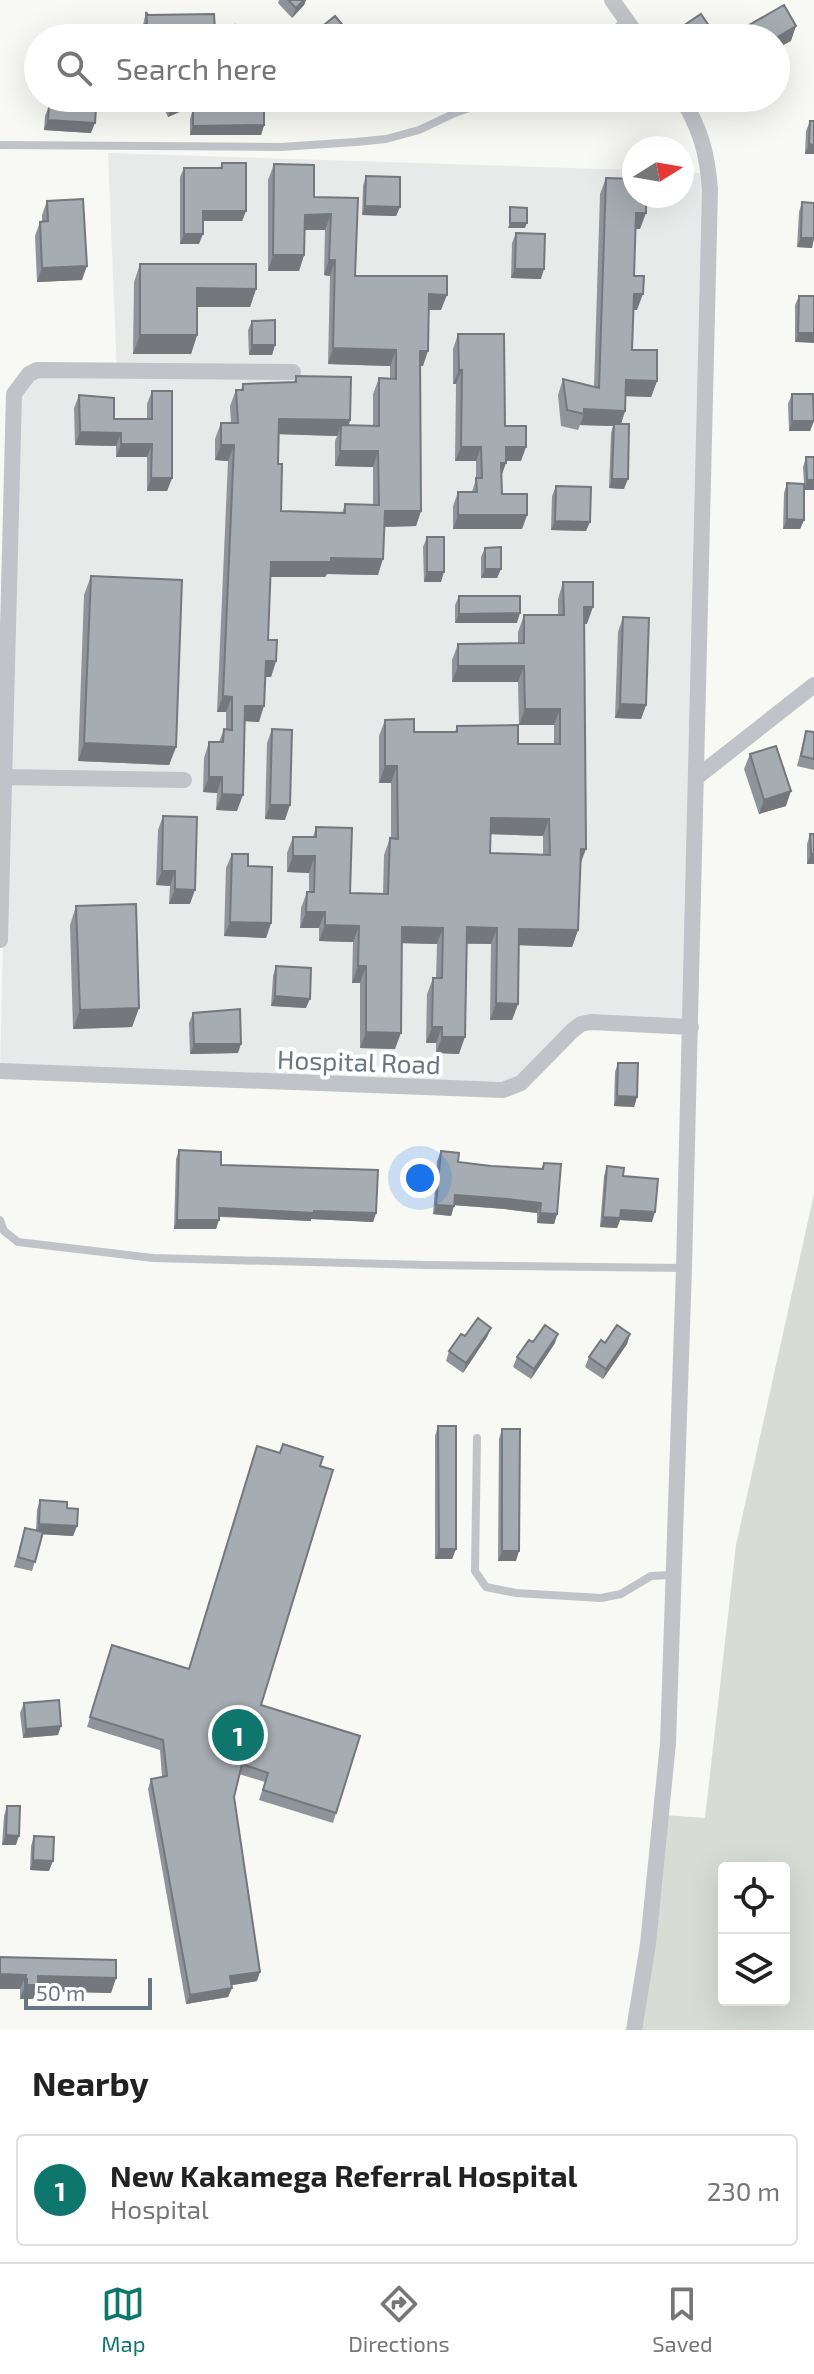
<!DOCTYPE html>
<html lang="en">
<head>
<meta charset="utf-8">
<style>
	body { margin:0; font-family:"Exo 2",sans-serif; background:#f6f6f6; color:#222 }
	.controls { position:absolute; right:24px; bottom:24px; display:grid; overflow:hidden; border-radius:8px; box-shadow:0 8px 32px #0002 }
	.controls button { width:72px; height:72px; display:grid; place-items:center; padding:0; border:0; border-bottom:2px solid #e0e0e0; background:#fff; color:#222; font:40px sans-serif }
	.compass { position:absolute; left:622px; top:136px; width:72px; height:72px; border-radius:50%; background:#fff; box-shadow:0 8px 32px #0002; rotate:79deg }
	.scale { position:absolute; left:24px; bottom:20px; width:128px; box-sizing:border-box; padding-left:8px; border:4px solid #6a7683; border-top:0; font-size:22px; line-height:28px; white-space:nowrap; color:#6a7683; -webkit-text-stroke:6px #fff; paint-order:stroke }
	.you { position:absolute; left:420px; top:1178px; width:28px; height:28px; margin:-20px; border:6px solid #fff; border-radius:50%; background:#1a73e8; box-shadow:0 0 0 12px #1a73e833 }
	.badge { display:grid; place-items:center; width:52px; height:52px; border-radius:50%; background:#0f766e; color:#fff; font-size:26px; font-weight:700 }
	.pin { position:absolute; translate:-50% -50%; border:4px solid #fff; box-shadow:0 2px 8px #0006 }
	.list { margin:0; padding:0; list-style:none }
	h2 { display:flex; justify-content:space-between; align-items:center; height:104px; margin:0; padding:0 32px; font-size:34px }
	h2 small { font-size:26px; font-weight:400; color:#767676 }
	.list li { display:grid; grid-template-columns:52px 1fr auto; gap:24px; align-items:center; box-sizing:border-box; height:112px; margin:0 16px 16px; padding:0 16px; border:2px solid #e0e0e0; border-radius:8px }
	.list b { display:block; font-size:30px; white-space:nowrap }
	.list p { margin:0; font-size:26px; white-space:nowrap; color:#767676 }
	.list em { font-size:26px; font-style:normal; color:#767676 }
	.icon { flex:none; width:44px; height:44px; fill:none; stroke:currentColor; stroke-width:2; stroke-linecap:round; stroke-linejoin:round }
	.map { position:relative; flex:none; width:814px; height:2030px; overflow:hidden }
	.search { position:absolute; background:#fff; box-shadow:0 8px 32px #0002; left:24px; right:24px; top:24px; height:88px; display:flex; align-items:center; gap:20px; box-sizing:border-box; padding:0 28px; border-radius:44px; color:#767676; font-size:30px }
	.sheet { height:232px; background:#fff }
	nav { display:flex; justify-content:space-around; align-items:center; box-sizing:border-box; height:112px; border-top:2px solid #e0e0e0; background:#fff; font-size:22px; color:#767676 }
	nav a { display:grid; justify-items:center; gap:4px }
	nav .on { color:#0f766e }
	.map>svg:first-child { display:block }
	.built { fill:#e8eae9 }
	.green { fill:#d7dcd5; fill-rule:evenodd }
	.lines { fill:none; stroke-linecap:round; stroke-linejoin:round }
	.service { stroke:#c0c3c7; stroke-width:8 }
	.minor { stroke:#c0c3c7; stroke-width:16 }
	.wall { fill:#8e9499; fill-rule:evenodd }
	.shaded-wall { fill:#74787d }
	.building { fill:#a5acb2; stroke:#74787d; stroke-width:2; fill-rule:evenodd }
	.labels { text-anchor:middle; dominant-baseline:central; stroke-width:8; stroke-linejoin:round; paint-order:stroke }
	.street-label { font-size:26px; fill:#6a7683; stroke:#fff }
</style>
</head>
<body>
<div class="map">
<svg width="814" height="2030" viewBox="0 0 814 2030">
	<rect width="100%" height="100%" fill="#f8f8f5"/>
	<!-- built -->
	<path class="built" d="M108,153L634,170V196H682V172L711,174L690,1025L591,1021L519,1082L0,1070L16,399L35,374L117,373Z"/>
	<!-- green -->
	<path class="green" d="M814,1194V2030H634L664,1815L705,1818L736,1545ZM724,1868H784V2000H724Z"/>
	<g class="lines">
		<!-- service -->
		<path class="service" d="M610,38L624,19
			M0,145L281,147L356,142L386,139L419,130L455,113L498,98
			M0,1220L4,1231L18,1242L153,1258L426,1265L684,1268
			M477,1438L475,1571L486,1587L516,1593L601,1598L621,1594L651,1576L673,1575"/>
		<!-- minor -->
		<path class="minor" d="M612,0L639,38
			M4,777L184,780
			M697,777L814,685
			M0,940L14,394L29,374L37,370L293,372
			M0,1071L503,1090L521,1083L572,1031L581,1024L591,1022L691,1027
			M634,2030L648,1944L668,1743L684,1268L710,189C707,152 701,131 682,98"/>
	</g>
	<!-- wall -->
	<path class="wall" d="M279,0H306L304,5L292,18L278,3Z
		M146,12L148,15L215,30L212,38H132L134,31L143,25Z
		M680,28L715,38H677Z
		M319,29L351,38H316Z
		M159,98H187L184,110L168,117Z
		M366,98H383L373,106Z
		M628,98H646L635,107Z
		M49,106L91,133L44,130L45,116Z
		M193,109L264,125L261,135H190V119Z
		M810,121L814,154H805L806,131Z
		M222,163L246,211L242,221H203L199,244H180V177L184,168H220Z
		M274,164L314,197L358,198L355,276L441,310H429L423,366H420L421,511L416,526L384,527L378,575L327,574L325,577H270L268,640L276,661L271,677H266L259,722L245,721L237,811L216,810L217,793L203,792L204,758L209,742H219L224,729H226V712H217L228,461L215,460V439L221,423H231L230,406L236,390H241L243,384L294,382L296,376L350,420L349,425L373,426V394L379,378H390V366L328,364L330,276L324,275L325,230H305L304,255L299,271H268V180ZM279,434L337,436L335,441V466L373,467V505L345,504L342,513L281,511L278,464Z
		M366,176L400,207L396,216L362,215L363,186Z
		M606,178L640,229H636L634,276L637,310H633L632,350L657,381L651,397L626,396L625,411L621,424L624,489L609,488L611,433L613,426L580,425L578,430L561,426L558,395L563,379L594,387L600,194Z
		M47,201L82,280L37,282L35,236L40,222H42V215Z
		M802,202L814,238L812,248L797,247L799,212Z
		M516,233L541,279L511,278L512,243Z
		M140,264L256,289L250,307H197V335L191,354H133L134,282Z
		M799,296H814L795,342V305Z
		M252,321L275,345L272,355H249L248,330Z
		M458,334L505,426L521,461H506L501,476L502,494L527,515L522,529H453V506L458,492H472L476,479V461H455L456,384H453V349Z
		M152,391L172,478L167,491H147V457H116V446L75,445L74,408L79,395L114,419H147V404Z
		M792,394L814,421L810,431H789L788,404Z
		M806,457H814V490H804V520L800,529H783L784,493L787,483L804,484L803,467Z
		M556,486L586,531L551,530L552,496Z
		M427,537L441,582H424L423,547Z
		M485,548L501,569L497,578H481V557Z
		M91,576L176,747L169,765L78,761L84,595Z
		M563,582L587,624H585L578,930L572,947L518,945V1004L512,1020H490L491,944H466L459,1054L436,1053V1043H426L427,994L433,978H436L437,944L402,943L395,1049L360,1048V983H352L353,942L319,941V928H300L301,908L307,892H309V873L287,872V853L293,837H313L316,827L350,893L383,894L384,855L390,838L391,839V783H379V736L385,720L414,732H455L457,726L518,744H554V725H519L518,682H452V660L458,644L518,643V632L524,615H558V599ZM490,834L543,836V855L490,853Z
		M459,596L517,623H455V605Z
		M623,617L646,705L641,719L615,718L618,632Z
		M272,729L285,820L265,819L267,743Z
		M806,731L814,732V770L797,766Z
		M750,754L786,806L759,814L744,769Z
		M163,816L190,904H169L170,886L156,885L158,830Z
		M810,834H814V864H807V844Z
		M232,854L248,866L271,923L266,938L224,936L226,868Z
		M76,906L139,1008L132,1027L73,1029L70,925Z
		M276,966L306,1008L271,1006L273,976Z
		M193,1013L238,1053L190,1054L189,1023Z
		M618,1063L637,1097L634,1107L614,1106L615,1072Z
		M179,1150L221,1165L376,1213L373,1222L311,1219V1221L219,1217L216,1229H174L176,1159Z
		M441,1151L458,1162L491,1166L541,1169L544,1163L557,1214L554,1224L537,1223V1213L505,1209L454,1205L451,1216L433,1214L437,1161Z
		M607,1166L623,1176L652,1222L620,1220L617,1228L600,1227L604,1176Z
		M491,1328L487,1337L463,1373L446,1361L449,1351L465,1336Z
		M630,1334L627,1344L603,1379L585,1367L589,1357L605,1343Z
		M533,1342L555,1343L531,1379L513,1367L517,1357Z
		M438,1426L456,1549L452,1559H435V1436Z
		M502,1429L516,1561H498L499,1439Z
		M40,1500L67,1508L77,1526L73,1536L43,1534L32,1571L14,1567L25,1528L36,1530L37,1510Z
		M109,1655L261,1705L336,1813L333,1823L259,1800L265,1782L239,1774L234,1797L257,1981L232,1985L228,1997L186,2004L148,1789L151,1779L162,1777L160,1750L87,1727Z
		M24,1703L58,1735L23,1738L20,1713Z
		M7,1806L16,1845H2L4,1816Z
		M34,1836L49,1871L30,1870L31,1846Z
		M0,1957L116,1978L111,1993L36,1991L33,1999H20V1989H0Z"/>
	<!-- shaded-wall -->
	<path class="shaded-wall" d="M304,0H306L304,5L292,18L296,8Z
		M796,26L791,41L776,49V38Z
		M155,30H215L212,38H152Z
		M134,31H147L144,38H132Z
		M376,98H383L373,106Z
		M642,98H646L635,107L636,102Z
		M188,100L184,110L168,117L171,108Z
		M48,120L95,123L91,133L44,130Z
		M264,125L261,135H190L193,126Z
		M809,144L814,145V154H805Z
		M365,206L400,207L396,216L362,215Z
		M203,211H246L242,221H199Z
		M636,213H646L640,229H630Z
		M331,214L325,230H299L305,215Z
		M510,223H527L525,228H508Z
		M184,234H203L199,244H180Z
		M801,238H814L812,248L797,247Z
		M273,255H304L299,271H268Z
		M329,260H335L330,276L324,275Z
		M87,266L82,280L37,282L42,268Z
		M515,269H544L541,279L511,278Z
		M197,288L256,289L250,307H191Z
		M429,294L447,295L441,310H424Z
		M634,294H643L637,310H628Z
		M798,333H814V343L795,342Z
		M140,335H197L191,354H133Z
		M252,345H275L272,355H249Z
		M333,348L396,350L390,366L328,364Z
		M420,351H428L423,366H414Z
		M459,370H462L456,384H453Z
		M626,380L657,381L651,397L620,396Z
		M584,409L625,411L620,427L614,424L613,426L580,425L584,414Z
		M279,419L350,420L345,436L341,425L337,436L273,434Z
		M792,421H814L810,431H789Z
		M80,432L121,433L116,446L75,445Z
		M121,444H152L147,457H116Z
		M221,445H234L228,461L215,460Z
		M461,447H481L476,461H455Z
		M506,447H526L521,461H501Z
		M340,451H378L373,467L335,466Z
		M501,463H506L501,477Z
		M151,478H172L167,491H147Z
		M612,479H628L624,489L609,488Z
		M807,480H814V490H804Z
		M385,511H421L416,526L379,527Z
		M458,515H527L522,529H453Z
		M787,519L804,520L800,529H783Z
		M555,521L590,522L586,531L551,530Z
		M331,558L383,559L378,575L327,574L325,577H265L271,562Z
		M485,569H501L497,578H481Z
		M427,572H444L441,582H424Z
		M584,607H593L587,624H578Z
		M520,613L517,623H455L459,614Z
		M266,661H276L271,677H261Z
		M458,666H524L518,682H452Z
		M223,696L232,697L226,712H217Z
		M620,704L646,705L641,719L615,718Z
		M245,706H264L259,722L240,721Z
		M525,709H560L554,725H519Z
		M84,743L176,747L169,765L78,761Z
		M385,766H397L391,783H379Z
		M209,777H222L217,793L203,792Z
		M791,791L786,806L759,814L764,800Z
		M222,794L243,795L237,811L216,810Z
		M270,805H290L285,820L265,819Z
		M491,818L549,819L543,836L485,834Z
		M581,849H586L580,865Z
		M811,854H814V864H807Z
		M293,856H315L309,873L287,872Z
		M162,871H175L170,886L156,885Z
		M175,889L195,890L190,904H169Z
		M306,912H325L319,928H300Z
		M230,922L271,923L266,938L224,936Z
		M325,925L359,926L353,942L319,941Z
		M402,927L443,928L437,944L396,943Z
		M467,927L497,928L491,944L461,943Z
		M519,929L578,930L572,947L513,945Z
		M358,966H366L360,983H352Z
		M275,996L310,999L306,1008L271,1006Z
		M496,1003L518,1004L512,1020H490Z
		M139,1008L132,1027L73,1029L80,1010Z
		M432,1027H442L436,1043H426Z
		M366,1032L401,1033L395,1049L360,1048Z
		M442,1037H465L459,1054L436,1053Z
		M194,1044H241L238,1053L190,1054Z
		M617,1096L637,1097L634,1107L614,1106Z
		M455,1195L508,1199L541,1203L537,1213L505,1209L452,1205Z
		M436,1205L454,1206L451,1216L433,1214Z
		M219,1208L314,1211L376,1213L373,1222L311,1219V1221L216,1216Z
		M621,1210L655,1212L652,1222L620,1220L617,1228L600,1227L603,1217Z
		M540,1213L557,1214L554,1224L537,1223Z
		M177,1220H219L216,1229H174Z
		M491,1328L487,1337L463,1373L466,1363Z
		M558,1334L555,1343L531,1379L534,1369Z
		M630,1334L627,1344L603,1379L606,1369Z
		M39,1524L77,1526L73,1536L36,1534Z
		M439,1549H456L452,1559H435Z
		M502,1551H519L516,1561H498Z
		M61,1726L58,1735L23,1738L26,1729Z
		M6,1835L19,1836L16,1845H2Z
		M33,1860L53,1861L49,1871L30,1870Z
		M260,1972L257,1981L227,1986L230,1976Z
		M0,1974L26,1975L20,1989H0Z
		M38,1976L116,1978L111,1993L36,1991L33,1999H20L25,1985Z
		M232,1988L228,1997L186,2004L190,1995Z"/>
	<!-- building -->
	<path class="building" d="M288,0H304L296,8Z
		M784,5L796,26L776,38H731L730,36Z
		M146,12L148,15L214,14L215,30H155L159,38H147V31H134L147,23Z
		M701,14L716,36L713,38H687L680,28Z
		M335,16L352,36L349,38H327L319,29Z
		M235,25L246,38H224L222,36Z
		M167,98H187L188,100L171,108Z
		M49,106L96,109L95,123L48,120Z
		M193,109H264V125L193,126Z
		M810,121H814V145L809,144Z
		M222,163H246V211H203V234H184V168H222Z
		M274,164L314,165V197L358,198L355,276H447V295L429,294L428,351H420L421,511H385L383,559L331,558V562H271L268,640H277L276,661H266L264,706H245L243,795L222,794V777H209V742H223L224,729L232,730V697L223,696L234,445H221V423H238L236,390H243V384L296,382V376L351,377L350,420L279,419L278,464H282L281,511L345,513V504L379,505L378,451H340L341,425L379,426V378L396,379V350L333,348L335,260H329L331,214L305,215L304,255H273Z
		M366,176L400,177V207L365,206Z
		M606,178L634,179V196H646V213H636L634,276H644L643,294H634L632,350H657V381L626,380L625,411L584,409V414L567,410L563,379L599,388Z
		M83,199L87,266L42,268L40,222L48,221L47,201Z
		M802,202L814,203V238H801Z
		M510,207L527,208V223H510Z
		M516,233L545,234L544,269H515Z
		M140,264H256V289L197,288V335H140Z
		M799,296H814V333H798Z
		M275,320V345H252V321Z
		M458,334H504L505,426H526V447H506V463H501L502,494H527V515H458V492H477L476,478H482L481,447H461L462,370H459Z
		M152,391H172V478H151L152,444H121V433L80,432L79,395L114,398V419H152Z
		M792,394H813L814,421H792Z
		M614,424H629L628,479H612Z
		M806,457H814V480H807Z
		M787,483L804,484V520L787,519Z
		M556,486L591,487L590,522L555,521Z
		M427,537H444V572H427Z
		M501,547V569H485V548Z
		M91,576L182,580L176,747L84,743Z
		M563,582H593V607H584L586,849H581L578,930L519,929L518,1004L496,1003L497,928L467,927L465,1037H442V1027H432L433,978H442L443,928L402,927L401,1033L366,1032V966H358L359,926L325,925V912H306L307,892H314L315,856H293V837H316V827L352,828L350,893L388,894L390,838L398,839L397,766H385V720L414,719V732H457V726L518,725V744H560V709H525L524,666H458V644L524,643V615H564ZM491,818L549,819L550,855L490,853Z
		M459,596H520V613L459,614Z
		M623,617L649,618L646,705L620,704Z
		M272,729L292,730L290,805H270Z
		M806,731L814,732V759L801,756Z
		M776,746L791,791L764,800L750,754Z
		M163,816L197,817L195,890L175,889V871H162Z
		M810,834H814V854H811Z
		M232,854H248V866L272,867L271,923L230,922Z
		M136,904L139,1008L80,1010L76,906Z
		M276,966L311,968L310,999L275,996Z
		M240,1009L241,1044H194L193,1013Z
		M618,1063H638L637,1097L617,1096Z
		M179,1150L221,1152V1165L378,1170L376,1213L314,1211V1213L219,1208V1220H177Z
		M441,1151L459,1153L458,1162L491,1166L543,1169L544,1163L561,1164L557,1214L540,1213L541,1203L508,1199L455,1195L454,1206L436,1205Z
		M607,1166L624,1168L623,1176L658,1179L655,1212L621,1210L620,1218L603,1217Z
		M478,1318L491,1328L466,1363L449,1351L461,1334L465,1336Z
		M545,1325L558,1334L534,1369L517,1357L529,1340L533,1342Z
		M617,1325L630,1334L606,1369L589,1357L601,1340L605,1343Z
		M438,1426H456V1549H439Z
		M502,1429H520L519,1551H502Z
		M283,1444L323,1457L320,1466L333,1470L261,1705L360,1736L336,1813L263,1790L268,1773L242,1764L234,1797L260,1972L230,1976L232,1988L190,1995L151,1779L167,1776L163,1740L90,1717L112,1645L189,1669L257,1446L280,1453Z
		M40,1500L67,1502V1508L78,1509L77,1526L39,1524Z
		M25,1528L43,1532L35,1562L18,1557Z
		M59,1700L61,1726L26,1729L24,1703Z
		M7,1806H20L19,1836L6,1835Z
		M34,1836L54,1837L53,1861L33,1860Z
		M0,1957L116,1960V1978L38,1976V1985H25L26,1975L0,1974Z"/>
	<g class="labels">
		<!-- street labels -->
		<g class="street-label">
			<text transform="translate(359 1061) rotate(2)">Hospital Road</text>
		</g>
	</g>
</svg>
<div class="controls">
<button><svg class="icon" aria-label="locate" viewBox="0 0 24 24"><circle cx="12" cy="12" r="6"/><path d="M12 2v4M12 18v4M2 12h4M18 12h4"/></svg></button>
<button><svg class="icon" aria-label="layers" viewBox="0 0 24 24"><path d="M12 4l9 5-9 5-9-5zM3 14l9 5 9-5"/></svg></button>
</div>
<svg class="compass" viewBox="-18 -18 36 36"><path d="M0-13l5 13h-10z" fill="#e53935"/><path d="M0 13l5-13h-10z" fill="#767676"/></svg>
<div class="scale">50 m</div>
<div class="you"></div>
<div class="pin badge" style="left:238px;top:1735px">1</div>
<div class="search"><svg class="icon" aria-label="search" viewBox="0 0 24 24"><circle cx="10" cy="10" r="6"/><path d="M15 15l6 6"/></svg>Search here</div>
</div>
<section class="sheet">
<h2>Nearby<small></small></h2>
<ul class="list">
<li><span class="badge">1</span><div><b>New Kakamega Referral Hospital</b><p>Hospital</p></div><em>230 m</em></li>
</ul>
</section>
<nav>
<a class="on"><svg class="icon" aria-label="map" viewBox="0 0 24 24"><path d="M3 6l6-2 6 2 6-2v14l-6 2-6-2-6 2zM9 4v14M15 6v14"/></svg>Map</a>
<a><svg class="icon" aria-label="directions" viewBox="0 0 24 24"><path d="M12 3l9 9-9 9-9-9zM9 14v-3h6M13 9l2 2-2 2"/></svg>Directions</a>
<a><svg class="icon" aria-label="saved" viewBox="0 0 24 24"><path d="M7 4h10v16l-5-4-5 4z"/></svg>Saved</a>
</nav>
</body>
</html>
